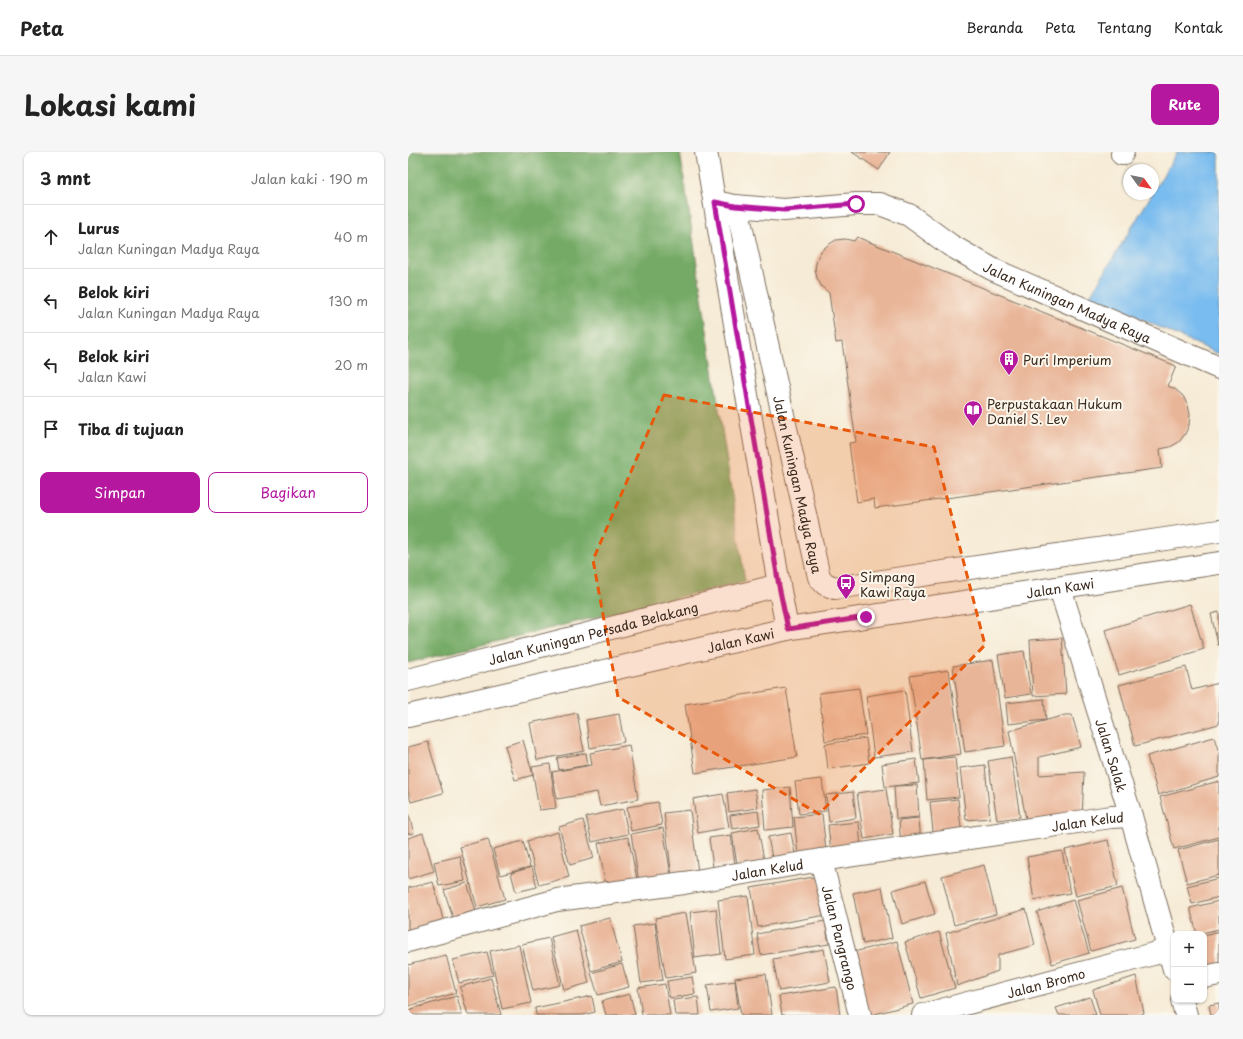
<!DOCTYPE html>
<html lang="id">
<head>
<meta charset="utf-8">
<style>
	body { margin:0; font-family:"Playpen Sans",sans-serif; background:#f6f6f6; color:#222 }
	.controls { position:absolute; right:12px; bottom:12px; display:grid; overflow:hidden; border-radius:8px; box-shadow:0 1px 3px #0004 }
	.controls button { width:36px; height:36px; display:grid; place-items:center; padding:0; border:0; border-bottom:1px solid #e0e0e0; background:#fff; color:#222; font:20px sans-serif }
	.compass { position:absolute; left:715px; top:12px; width:36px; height:36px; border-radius:50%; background:#fff; box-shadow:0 1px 3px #0004; rotate:123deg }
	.stop { position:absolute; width:12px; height:12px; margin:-9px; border:3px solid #b5179e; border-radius:50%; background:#fff }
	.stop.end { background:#b5179e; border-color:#fff; box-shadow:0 1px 4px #0008 }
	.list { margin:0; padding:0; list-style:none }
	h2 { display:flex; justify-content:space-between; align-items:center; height:52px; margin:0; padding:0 16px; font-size:17px }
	h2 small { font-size:13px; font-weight:400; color:#767676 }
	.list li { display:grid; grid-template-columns:26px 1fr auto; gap:12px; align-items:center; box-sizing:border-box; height:64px; padding:0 16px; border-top:1px solid #e0e0e0 }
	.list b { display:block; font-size:15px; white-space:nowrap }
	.list p { margin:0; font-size:13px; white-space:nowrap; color:#767676 }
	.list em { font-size:13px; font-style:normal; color:#767676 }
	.actions { display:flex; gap:8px; padding:12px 16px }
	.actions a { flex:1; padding:9px 0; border:1px solid #b5179e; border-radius:8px; text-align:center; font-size:14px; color:#b5179e }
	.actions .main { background:#b5179e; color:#fff }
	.icon { flex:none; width:22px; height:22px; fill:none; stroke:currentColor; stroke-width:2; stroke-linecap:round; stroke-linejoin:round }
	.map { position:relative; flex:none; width:811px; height:863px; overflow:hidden; border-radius:8px }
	header { display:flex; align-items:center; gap:24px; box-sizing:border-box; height:56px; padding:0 20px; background:#fff; border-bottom:1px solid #e0e0e0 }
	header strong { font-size:19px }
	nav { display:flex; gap:22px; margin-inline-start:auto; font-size:14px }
	.intro { display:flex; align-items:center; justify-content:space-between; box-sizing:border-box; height:96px; padding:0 24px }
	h1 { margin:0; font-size:28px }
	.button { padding:10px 18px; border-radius:8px; background:#b5179e; color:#fff; font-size:14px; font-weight:700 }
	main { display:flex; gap:24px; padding:0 24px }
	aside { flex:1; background:#fff; border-radius:8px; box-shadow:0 1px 3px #0004 }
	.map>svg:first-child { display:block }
	.forest { fill:#75aa66; stroke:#586a42 }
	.water { fill:#79bcef; stroke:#5a7386 }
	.building { fill:#e9b598 }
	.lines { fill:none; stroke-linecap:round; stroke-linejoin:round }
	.minor-casing { stroke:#7c6e5e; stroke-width:24 }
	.minor { stroke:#fff; stroke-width:22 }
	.route { stroke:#b5179e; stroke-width:5 }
	.marked { fill:#e8590c; fill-opacity:0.2; stroke:#e8590c; stroke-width:3; stroke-dasharray:8 5; stroke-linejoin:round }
	.labels { text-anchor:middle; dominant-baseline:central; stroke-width:4; stroke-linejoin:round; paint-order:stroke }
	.street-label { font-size:13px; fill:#3b2a1e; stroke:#fbf7ec }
	.poi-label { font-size:13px; fill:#3b2a1e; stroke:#fbf7ec; text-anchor:start }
</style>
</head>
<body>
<header>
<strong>Peta</strong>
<nav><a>Beranda</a><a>Peta</a><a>Tentang</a><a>Kontak</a></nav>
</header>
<div class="intro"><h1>Lokasi kami</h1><a class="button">Rute</a></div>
<main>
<aside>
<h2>3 mnt<small>Jalan kaki · 190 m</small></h2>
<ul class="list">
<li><svg class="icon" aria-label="ahead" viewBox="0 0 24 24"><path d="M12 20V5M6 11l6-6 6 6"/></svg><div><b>Lurus</b><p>Jalan Kuningan Madya Raya</p></div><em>40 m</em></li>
<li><svg class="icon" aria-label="left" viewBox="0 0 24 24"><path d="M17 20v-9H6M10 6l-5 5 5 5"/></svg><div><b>Belok kiri</b><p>Jalan Kuningan Madya Raya</p></div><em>130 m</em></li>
<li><svg class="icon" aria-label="left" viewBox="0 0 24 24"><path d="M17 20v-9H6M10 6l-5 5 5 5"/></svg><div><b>Belok kiri</b><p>Jalan Kawi</p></div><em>20 m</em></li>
<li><svg class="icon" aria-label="arrive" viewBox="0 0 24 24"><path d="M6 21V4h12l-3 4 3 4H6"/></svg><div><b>Tiba di tujuan</b></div></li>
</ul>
<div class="actions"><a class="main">Simpan</a><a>Bagikan</a></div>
</aside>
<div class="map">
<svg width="811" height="863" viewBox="0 0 811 863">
	<rect width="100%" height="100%" fill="#fbf7ec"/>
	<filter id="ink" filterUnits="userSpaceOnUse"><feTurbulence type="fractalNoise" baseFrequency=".025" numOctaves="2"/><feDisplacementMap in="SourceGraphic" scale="8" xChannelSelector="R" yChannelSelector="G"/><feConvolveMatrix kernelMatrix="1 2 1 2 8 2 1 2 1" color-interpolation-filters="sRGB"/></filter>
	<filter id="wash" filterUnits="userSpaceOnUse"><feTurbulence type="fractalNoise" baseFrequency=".012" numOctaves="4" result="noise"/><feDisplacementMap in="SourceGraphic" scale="16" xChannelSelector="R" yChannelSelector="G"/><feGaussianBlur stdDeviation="0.9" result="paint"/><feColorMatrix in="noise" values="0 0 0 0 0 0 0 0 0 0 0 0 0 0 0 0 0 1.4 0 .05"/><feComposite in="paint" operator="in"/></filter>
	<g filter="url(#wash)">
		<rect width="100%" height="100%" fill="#f6ebd6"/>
		<!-- forest -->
		<path class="forest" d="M0,0H272L337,429L0,511Z"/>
		<!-- water -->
		<path class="water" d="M769,0H811V202L682,144L744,42H745V40Z"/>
		<g id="blocks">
			<!-- building -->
			<path class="building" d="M444,0H482L471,18Z
				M449,85L768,214L760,234L767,237L775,244L780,253L782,263L781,273L777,282L771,290L762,295L752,297L754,316L467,356L466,347L449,350L441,291L448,290L434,190L428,191L421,141L414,135L409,126L407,117L409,107L413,99L420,93L428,88L437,87L446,89Z
				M782,452L796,497L711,523L697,478Z
				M811,460V493H810L803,462Z
				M654,486L658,542L625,544L622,488Z
				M616,499L623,542L597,546L590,503Z
				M585,508L597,594L557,600L545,514Z
				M778,515L784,538L811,531V572L727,594L711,533Z
				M541,518L553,602L514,608L502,524Z
				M378,536L389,605L287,621L277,552Z
				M451,536L458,583L417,589L411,541Z
				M497,538L505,600L466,605L458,544Z
				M636,547L638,568L600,572L598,551Z
				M169,561L176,599L129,608L122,571Z
				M211,562L216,590L182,596L178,568Z
				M657,563H664L673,595L631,605V623L676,620L674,668L620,677L601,579Z
				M806,585L811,601V625L750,643L739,604Z
				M458,586L461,611L420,617L417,592Z
				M115,588L125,623L107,628L97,594Z
				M20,590L35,641L3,650L0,639V595Z
				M221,593L230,647L192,654L189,640L149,647L144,620L184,613L182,601Z
				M178,601L180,613L151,618L149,606Z
				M547,605L551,645L519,648L516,608Z
				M603,605L612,665L589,668L580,609Z
				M508,607L511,631L477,635L474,612Z
				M142,612L148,656L131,658L124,615Z
				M577,613L582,666L558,668L552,616Z
				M414,627L418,659L391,662L387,630Z
				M811,629V685L766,697L752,645Z
				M509,633L511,665L488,667L486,634Z
				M382,635L385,675L357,678L354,638Z
				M347,637L350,656L321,660L319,641Z
				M478,637L485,682L456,687L449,641Z
				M445,640L448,666L421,670L418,643Z
				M315,642L321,675L290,681L285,647Z
				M550,647L554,686L526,689L522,650Z
				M250,650L254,673L223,679L219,655Z
				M215,657L220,682L184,690L178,665Z
				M282,658L290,721L264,725L256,661Z
				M350,659L352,673L324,677L322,663Z
				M0,661L6,681L0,682Z
				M414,662L418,699L390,703L386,665Z
				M511,666L513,693L493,694L491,668Z
				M175,668L186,706L162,713L151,675Z
				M451,670L453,698L423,701L420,673Z
				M255,676L263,724L231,730L223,682Z
				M350,676L357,713L330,718L324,681Z
				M150,680L161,725L131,733L119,689Z
				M15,681L26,719L0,727V686Z
				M383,681L388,707L365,711L360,685Z
				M323,683L327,712L305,715L301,686Z
				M220,685L229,727L198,733L190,691Z
				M80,687L97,747L69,755L52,695Z
				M811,687V723L779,731L770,698Z
				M700,688L710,734L668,744L657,698Z
				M115,689L122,715L92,723L85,697Z
				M654,699L662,741L626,748L619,705Z
				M52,704L57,729L31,734L26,710Z
				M576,713L588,762L546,773L534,724Z
				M124,715L129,735L108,740L103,721Z
				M411,724L418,763L350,775L343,736Z
				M811,726V745L784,752L779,734Z
				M517,729L527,762L494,772L485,738Z
				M25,730L38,778L0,788V736Z
				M59,731L68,759L45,766L36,738Z
				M474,735L484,786L455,792L445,741Z
				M714,736L727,787L683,799L669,748Z
				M340,744L347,803L317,807L310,748Z
				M665,748L681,801L644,812L629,760Z
				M811,749V777L789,782L782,756Z
				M308,757L313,802L287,806L282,760Z
				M618,757L627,793L590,803V819L549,834L538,781Z
				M278,761L288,821L258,826L247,766Z
				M202,766L214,810L183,819L171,774Z
				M417,769L421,792L353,803L349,782Z
				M247,771L255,828L233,831L225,774Z
				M168,778L181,831L156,838L143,785Z
				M811,779V815L796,818V783Z
				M531,780L547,836L513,846L497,790Z
				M141,786L152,833L125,839L114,792Z
				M489,789L505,852L463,863H458L442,801Z
				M111,793L123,851L94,857L82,799Z
				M416,797L422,830L371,839L365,807Z
				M79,800L85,823L51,831L45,808Z
				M38,803L48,841L0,854V813Z
				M214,812L221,835L190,843L183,821Z
				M358,822L364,863H333L327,826Z
				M728,824L736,861L731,863H692L685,838Z
				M284,825L287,842L262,846L259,829Z
				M83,826L93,863H60L52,835Z
				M327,829L330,856L303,860L299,833Z
				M257,832L262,863H234L230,836Z
				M428,835L432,863H374L371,844Z
				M222,842L227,863H198L194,849Z
				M49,844L54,863H0V858Z
				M184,844L187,860L175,863H128L127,856Z
				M290,845L292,863H267L265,848Z
				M682,845L688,863H651L648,856Z
				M811,851V863H803L801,853Z"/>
		</g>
	</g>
	<g filter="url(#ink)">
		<use href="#blocks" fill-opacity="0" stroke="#7c6e5e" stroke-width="1"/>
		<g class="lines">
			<!-- minor casing -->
			<g class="minor-casing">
				<g id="minor">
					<path d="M298,0L371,433L379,477"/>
					<path d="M714,2L715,0"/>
					<path id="s1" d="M307,50L327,54L332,69L411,425L417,432L427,436L811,379"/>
					<path id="s2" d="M327,54L376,58L448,52H472L501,63L542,93L584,117L811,216"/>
					<path id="s3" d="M652,436L723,664L766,817"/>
					<path id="s4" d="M0,528L371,433"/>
					<path id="s5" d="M0,564L379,477L811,411"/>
					<path id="s6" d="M413,708L452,863"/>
					<path id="s7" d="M0,789L149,748L276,731L413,708L703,665L723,664"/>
					<path d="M796,825L811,822"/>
					<path d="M774,848L778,863"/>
					<path id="s8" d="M515,863L760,798"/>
				</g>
			</g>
			<!-- minor -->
			<use href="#minor" class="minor"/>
		</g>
	</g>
	<g class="lines" filter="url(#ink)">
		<!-- route -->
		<path class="route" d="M448,52L376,58L327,54L307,50L371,434L380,477L458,465"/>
	</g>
	<!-- marked area -->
	<path class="marked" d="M256,243L526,295L577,493L411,662L210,545L185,408Z"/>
	<!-- icons -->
	<defs>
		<g id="building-pin" transform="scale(1)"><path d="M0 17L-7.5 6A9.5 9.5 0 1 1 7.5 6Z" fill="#b5179e" stroke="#fbf7ec"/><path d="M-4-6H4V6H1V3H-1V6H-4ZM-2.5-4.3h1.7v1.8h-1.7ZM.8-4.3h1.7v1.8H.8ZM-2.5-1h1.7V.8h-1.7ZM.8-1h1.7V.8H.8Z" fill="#fff"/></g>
		<g id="library-pin" transform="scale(1)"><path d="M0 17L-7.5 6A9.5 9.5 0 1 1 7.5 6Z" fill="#b5179e" stroke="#fbf7ec"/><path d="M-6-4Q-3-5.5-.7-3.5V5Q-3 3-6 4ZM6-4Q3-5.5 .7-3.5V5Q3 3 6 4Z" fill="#fff"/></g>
		<g id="bus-pin" transform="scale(1)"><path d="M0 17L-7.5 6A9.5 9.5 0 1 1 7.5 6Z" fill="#b5179e" stroke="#fbf7ec"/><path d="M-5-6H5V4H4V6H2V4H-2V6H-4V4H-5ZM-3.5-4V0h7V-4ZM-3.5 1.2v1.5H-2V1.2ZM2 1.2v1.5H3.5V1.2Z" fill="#fff"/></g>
	</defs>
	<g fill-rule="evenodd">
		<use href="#building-pin" x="601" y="207"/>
		<use href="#library-pin" x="565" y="258"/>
		<use href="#bus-pin" x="438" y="431"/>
	</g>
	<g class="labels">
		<!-- street labels -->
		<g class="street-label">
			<text stroke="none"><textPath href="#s2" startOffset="358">Jalan Kuningan Madya Raya</textPath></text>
			<text stroke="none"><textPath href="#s1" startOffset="306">Jalan Kuningan Madya Raya</textPath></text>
			<text stroke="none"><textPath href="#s5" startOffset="665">Jalan Kawi</textPath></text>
			<text stroke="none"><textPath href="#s4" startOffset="191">Jalan Kuningan Persada Belakang</textPath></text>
			<text stroke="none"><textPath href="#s5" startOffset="341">Jalan Kawi</textPath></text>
			<text stroke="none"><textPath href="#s3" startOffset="175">Jalan Salak</textPath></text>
			<text stroke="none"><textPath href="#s7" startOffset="691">Jalan Kelud</textPath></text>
			<text stroke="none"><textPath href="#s7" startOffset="367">Jalan Kelud</textPath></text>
			<text stroke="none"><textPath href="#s6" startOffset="80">Jalan Pangrango</textPath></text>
			<text stroke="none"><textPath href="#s8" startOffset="127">Jalan Bromo</textPath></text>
		</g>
		<!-- poi labels -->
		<g class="poi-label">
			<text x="615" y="207">Puri Imperium</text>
			<text x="579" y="251">Perpustakaan Hukum<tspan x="579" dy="15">Daniel S. Lev</tspan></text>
			<text x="452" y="424">Simpang<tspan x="452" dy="15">Kawi Raya</tspan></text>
		</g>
	</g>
</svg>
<div class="controls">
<button>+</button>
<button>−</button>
</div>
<svg class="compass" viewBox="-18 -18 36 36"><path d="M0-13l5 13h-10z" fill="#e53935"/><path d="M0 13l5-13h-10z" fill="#767676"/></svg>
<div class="stop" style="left:448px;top:52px"></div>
<div class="stop end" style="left:458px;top:465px"></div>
</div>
</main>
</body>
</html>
